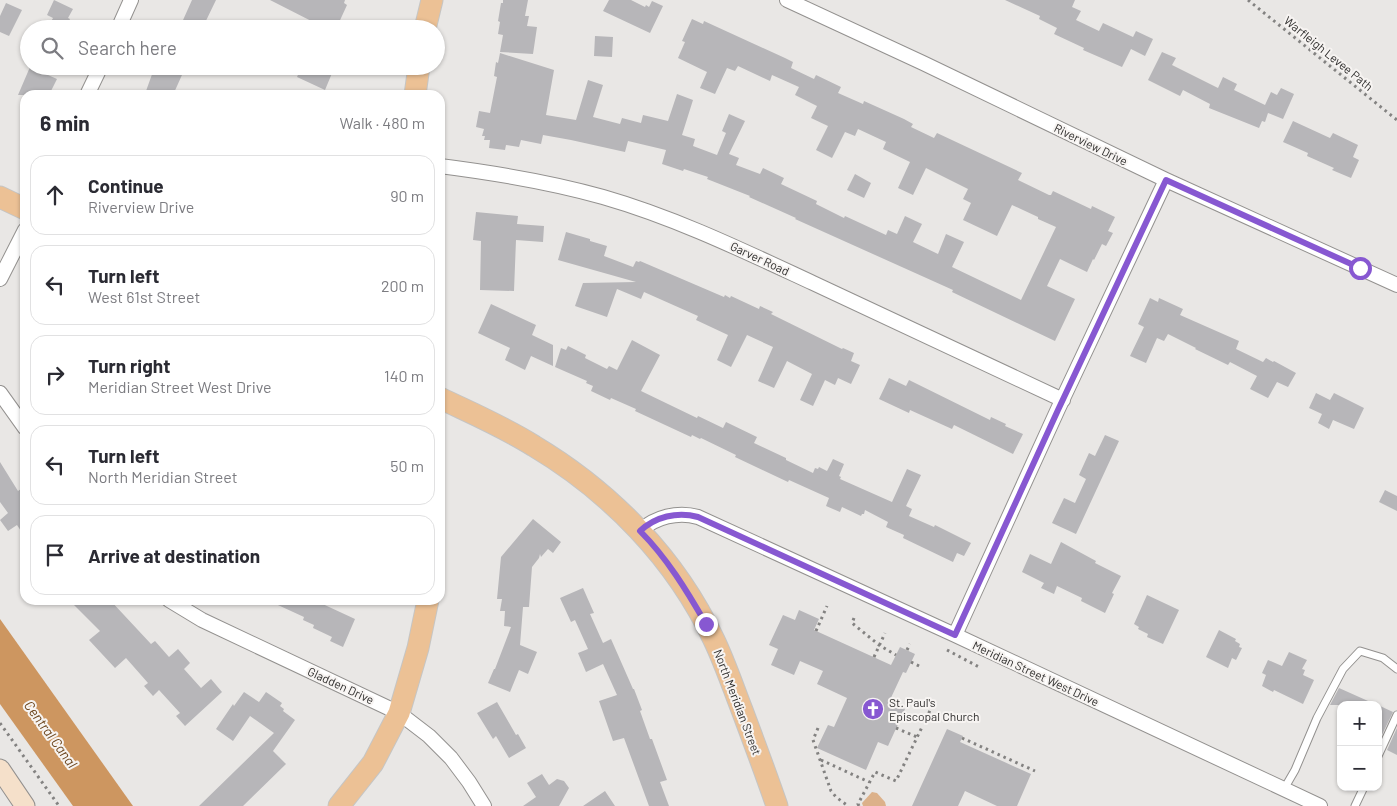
<!DOCTYPE html>
<html lang="en">
<head>
<meta charset="utf-8">
<style>
	body { margin:0; font-family:Barlow,sans-serif; background:#f2f2f3; color:#2b2b33 }
	.controls { position:absolute; right:15px; bottom:15px; display:grid; overflow:hidden; border-radius:10px; box-shadow:0 1px 4px #0004 }
	.controls button { width:45px; height:45px; display:grid; place-items:center; padding:0; border:0; border-bottom:1px solid #e1e1e2; background:#fff; color:#2b2b33; font:25px sans-serif }
	.stop { position:absolute; width:15px; height:15px; margin:-11px; border:4px solid #8758d1; border-radius:50%; background:#fff }
	.stop.end { background:#8758d1; border-color:#fff; box-shadow:0 1px 5px #0008 }
	.list { margin:0; padding:0; list-style:none }
	h2 { display:flex; justify-content:space-between; align-items:center; height:65px; margin:0; padding:0 20px; font-size:21px }
	h2 small { font-size:16px; font-weight:400; color:#7c7c81 }
	.list li { display:grid; grid-template-columns:32px 1fr auto; gap:15px; align-items:center; box-sizing:border-box; height:80px; margin:0 10px 10px; padding:0 10px; border:1px solid #e1e1e2; border-radius:15px }
	.list b { display:block; font-size:19px; white-space:nowrap }
	.list p { margin:0; font-size:16px; white-space:nowrap; color:#7c7c81 }
	.list em { font-size:16px; font-style:normal; color:#7c7c81 }
	.icon { flex:none; width:28px; height:28px; fill:none; stroke:currentColor; stroke-width:2; stroke-linecap:round; stroke-linejoin:round }
	.map { position:relative; flex:none; width:1397px; height:806px; overflow:hidden }
	.search { position:absolute; background:#fff; box-shadow:0 1px 4px #0004; left:20px; top:20px; width:425px; height:55px; display:flex; align-items:center; gap:12px; box-sizing:border-box; padding:0 18px; border-radius:28px; color:#7c7c81; font-size:19px }
	.panel { position:absolute; background:#fff; box-shadow:0 1px 4px #0004; left:20px; top:90px; width:425px; height:515px; border-radius:15px }
	.map>svg:first-child { display:block }
	.green { fill:#dcb18a }
	.water { fill:#cd9660 }
	.building { fill:#b7b6b9 }
	.lines { fill:none; stroke-linecap:round; stroke-linejoin:round }
	.lane-casing { stroke:#93918f; stroke-width:9 }
	.street-casing { stroke:#93918f; stroke-width:16 }
	.secondary-casing { stroke:#93918f; stroke-width:21 }
	.primary-casing { stroke:#c5c5c4; stroke-width:23 }
	.path { stroke:#838281; stroke-width:3; stroke-dasharray:2.5 4; stroke-linecap:butt }
	.lane { stroke:#fff; stroke-width:7 }
	.street { stroke:#fff; stroke-width:14 }
	.secondary { stroke:#f5e0ca; stroke-width:19 }
	.primary { stroke:#ecc195; stroke-width:21 }
	.route { stroke:#8758d1; stroke-width:6 }
	.labels { text-anchor:middle; dominant-baseline:central; stroke-width:4; stroke-linejoin:round; paint-order:stroke }
	.street-label { font-size:12px; fill:#302f2e; stroke:#f7f4f2 }
	.poi-label { font-size:12px; fill:#302f2e; stroke:#f7f4f2; text-anchor:start }
	.water-label { font-size:14px; font-style:italic; fill:#6c451d; stroke:#f7f4f2 }
</style>
</head>
<body>
<div class="map">
<svg width="1397" height="806" viewBox="0 0 1397 806">
	<rect width="100%" height="100%" fill="#e9e7e5"/>
	<!-- green -->
	<path class="green" d="M872,792L877,793L885,802L886,806H863L862,803Z"/>
	<!-- water -->
	<path class="water" d="M0,619L133,806H73L0,704Z"/>
	<!-- building -->
	<path class="building" d="M54,0L73,9L68,18L70,19L65,29H47L53,18L47,15Z
		M192,0H216L202,29H179Z
		M270,0H345L344,3L347,5L336,29H327Z
		M503,0H528L525,16H529L527,26L537,27L533,54L500,52L503,35L498,34L500,22L498,21L501,3H503Z
		M609,0H631L645,7L646,5L649,7L652,1L663,6L650,33L603,11Z
		M1005,0H1075L1072,7L1081,11L1076,20L1099,31L1103,23L1133,37L1136,31L1153,39L1145,56L1131,49L1122,67L1083,50L1084,48L1054,34L1057,28L1039,19L1040,16Z
		M6,3L22,10L9,36L0,32V16Z
		M692,19L703,24L704,21L785,58L793,62L791,68L814,79L816,75L841,87L838,93L863,104L864,101L904,119L913,124L911,127L934,138L937,133L1022,173L1018,180L1049,195H1051L1053,191L1091,209L1092,206L1115,217L1108,231L1113,233L1106,246L1102,244L1094,260L1093,259L1087,272L1060,259L1047,286L1075,299L1055,341L952,292L953,290L795,219L796,218L749,197L750,196L707,179L708,177L684,169L683,171L662,164L666,150L628,141L625,152L571,140L543,135L541,144L521,140L519,147L506,145L505,150L489,148L490,140H484L485,136H482L484,129L476,127L479,111L490,113L497,77L494,76L496,62L498,63L500,53L554,70L546,115L576,120L588,80L603,85L593,117L620,124L622,118L641,123L643,115L668,121L677,94L693,100L682,135L695,139L693,146L717,155L726,133L722,131L729,114L745,121L729,154L739,158L736,165L760,174L763,168L784,178L781,184L817,201L816,204L844,218L845,216L886,235L888,230L897,234L905,216L922,224L913,242L938,254L946,234L964,242L952,267L1021,300L1056,227L1038,219V217L1012,205L997,236L963,220L971,203L963,199L968,189L926,168L913,195L898,188L910,162L883,149L886,142L858,129L855,136L845,132L832,158L816,150L828,126L811,118L817,106L795,95L799,87L772,75L770,81L738,66L735,71L727,68L715,94L700,88L707,72L678,58L685,42L682,41Z
		M595,36L613,37L612,57L594,56Z
		M1162,52L1176,58L1172,65L1218,88L1223,77L1237,84L1234,90L1265,105L1271,92L1277,95L1281,88L1294,94L1283,119L1268,113L1265,122L1262,121L1259,128L1209,108L1210,104L1183,90L1180,96L1148,80Z
		M155,66H186L173,95H156L146,91Z
		M302,66H335L325,90L297,77Z
		M30,67L57,79L49,95H18Z
		M1293,121L1330,138L1333,133L1358,145L1353,157L1359,160L1351,178L1332,170L1334,168L1307,156L1308,153L1283,142Z
		M855,174L871,183L864,198L847,190Z
		M476,212L518,216L517,224L544,226L543,242L516,240L514,291L480,290L481,241L473,240Z
		M566,232L590,239V241L607,246L604,256L633,267L636,261L639,262L640,261L724,297L725,295L730,298L731,296L759,309L760,306L773,312L771,314L842,349L843,348L854,353L851,361L860,365L851,384L838,378L835,385L825,380L813,406L800,400L812,374L787,361L774,388L758,381L773,347L747,335L731,367L717,360L728,335L696,320L698,316L644,292L641,299L617,289L607,317L575,306L583,283L636,282L558,260Z
		M1150,298L1158,302L1159,298L1183,309L1180,315L1239,341L1236,349L1263,362L1266,358L1273,362L1274,361L1296,373L1288,387L1277,382L1268,398L1250,389L1257,376L1230,362L1228,365L1195,349L1196,348L1168,334L1164,341L1157,338L1146,363L1130,356L1144,327L1138,324Z
		M491,304L536,325L532,335L553,345V366L531,356L525,370L505,360L510,348L478,333Z
		M632,340L660,355L641,391L697,418L698,416L723,428L726,422L757,437L754,443L786,458V460L813,473L815,468L818,469L819,467L827,471L833,459L844,464L839,476L841,477L840,479L892,502L907,469L921,475L906,506L912,509L909,516L934,527L935,525L971,543L964,556L957,553L953,562L903,538L904,535L886,527L888,522L865,510L864,514H862L861,516L842,507L840,512L826,506L829,498L789,480L788,482L735,457L736,455L701,438L700,439L692,435L691,437L635,411L636,409L611,398L610,400L591,391L593,386L586,383L587,381L555,367L561,348L566,350L568,346L586,355L585,358L607,369L609,366L617,370Z
		M889,378L906,386L909,380L990,420L991,417L1006,424L1005,426L1023,434L1013,454L954,425L952,429L910,410L909,413L879,399Z
		M1316,393L1330,400L1334,393L1364,408L1354,429L1333,420L1329,429L1318,423L1322,414L1309,408Z
		M1105,435L1119,441L1076,534L1052,523L1064,498L1075,503L1086,479L1079,475L1089,453L1095,456Z
		M0,462L18,491L25,486V537L17,525L8,531L0,520L8,513L0,502Z
		M1385,490L1397,496V511L1379,502Z
		M533,519L561,542L553,553L548,549L541,557L540,554L539,558L532,567L529,607H523L520,645L537,652L528,674L519,670L510,692L488,683L494,669H495L511,627L504,626L505,611H500L502,599H497L501,557Z
		M1061,542L1096,561L1095,563L1121,576L1112,593L1114,594L1105,613L1081,601L1082,598L1057,586L1054,594L1041,588L1044,583L1022,572L1030,554L1051,564Z
		M583,588L594,613L590,614L603,643L611,639L633,689H634L642,710L640,711L650,739H652L667,780L660,782L669,806H649L624,738L613,741L599,701L617,695L603,664L586,672L578,653L588,649L575,620L571,622L560,598Z
		M1147,595L1179,610L1163,644L1147,637L1148,634L1138,629L1139,627L1134,624Z
		M69,600H110L151,644L155,641L169,657L178,649L190,663L184,669L201,688L211,679L222,692L185,726L176,716L180,713L159,690L153,696L144,686L148,683L126,658L115,668L89,640L100,631Z
		M267,600H314L355,619L343,647L330,641L332,637L313,628L314,625L303,620L304,617Z
		M799,610L819,619L814,630L891,665L900,647L915,654L906,673L903,672L889,702L905,709L888,746L878,742L866,770L817,748L828,725L834,727L847,698L817,684L823,671L800,661L794,675L771,665L778,649L769,645L783,615L795,620Z
		M1219,630L1236,639L1235,641L1240,644L1239,647L1242,648L1236,660L1232,658L1228,668L1206,657Z
		M1289,652L1307,660L1302,669L1305,670L1303,675L1314,680L1303,704L1274,690L1273,692L1262,686L1266,675L1262,673L1268,660L1282,666Z
		M1339,688L1377,705H1330Z
		M244,692L259,702L266,692L282,703L280,706L284,709L283,711L295,720L273,751L286,764L243,806H199L274,733L250,716L233,741L216,729L233,704L234,706Z
		M497,702L516,735L518,734L526,748L509,758L496,736L493,739L477,713Z
		M1378,705L1393,712L1378,743Z
		M1397,728V755L1387,750Z
		M947,729L963,736L960,742L1031,774L1017,806H997L965,791L958,806H912Z
		M542,774L549,785L557,779L564,781L569,788L559,806H523L536,797L527,783Z
		M605,791L615,806H583Z"/>
	<g class="lines">
		<!-- lane casing -->
		<g class="lane-casing">
			<path id="lane" d="M1378,756L1397,715
				M1284,789L1295,770L1317,718L1343,669L1360,651L1383,658L1397,669
				M1355,806L1364,787"/>
		</g>
		<!-- street casing -->
		<g class="street-casing">
			<path id="street" d="M787,0L923,63L1166,180L1397,285
				M118,29L131,0
				M87,95L101,66
				M440,166C495,173 550,182 603,197C676,218 744,251 813,283C896,322 979,361 1063,400
				M0,279L25,230
				M0,393L25,428
				M640,531C655,517 678,511 698,517L955,635L1320,806
				M169,600L202,620L399,713L429,736L451,758L469,782L484,806
				M955,635L1058,409L1166,180"/>
		</g>
		<!-- secondary casing -->
		<g class="secondary-casing">
			<path id="secondary" d="M0,769L25,806"/>
		</g>
		<!-- primary casing -->
		<g class="primary-casing">
			<path id="primary" d="M425,29L432,0
				M415,95L419,66
				M0,197L25,209
				M440,398C471,413 504,427 534,446C611,492 676,559 714,640C725,663 733,687 742,710C754,742 766,774 777,806
				M339,806L373,763L399,713L418,648L428,600"/>
		</g>
		<!-- path -->
		<path class="path" d="M1248,0L1397,120
			M854,618L852,623L879,645L896,655
			M816,631L827,606
			M907,650L910,644
			M947,650L979,667
			M874,657L885,633
			M911,662L921,667
			M926,719L932,706
			M0,723L59,806
			M818,728L813,740L831,791L836,797L848,806
			M896,728L917,737
			M962,738L1035,771
			M821,760L869,782
			M859,806L858,804L875,772L896,781L923,725"/>
		<!-- lane -->
		<use href="#lane" class="lane"/>
		<!-- street -->
		<use href="#street" class="street"/>
		<!-- secondary -->
		<use href="#secondary" class="secondary"/>
		<!-- primary -->
		<use href="#primary" class="primary"/>
	</g>
	<g class="lines">
		<!-- route -->
		<path class="route" d="M706,624C687,591 667,558 640,531C655,517 677,511 698,517L955,635L1058,410L1166,180L1360,268"/>
	</g>
	<!-- icons -->
	<defs>
		<g id="church-disc" transform="scale(1.125)"><circle r="9.5" fill="#8758d1" stroke="#f7f4f2"/><path d="M-1.2-6h2.4v3.5h3.3v2.4h-3.3V6h-2.4V-.1h-3.3v-2.4h3.3Z" fill="#fff"/></g>
	</defs>
	<g fill-rule="evenodd">
		<use href="#church-disc" x="873" y="709"/>
	</g>
	<g class="labels">
		<!-- street labels -->
		<g class="street-label">
			<text transform="translate(1329 53) rotate(39)">Warfleigh Levee Path</text>
			<text transform="translate(1091 144) rotate(26)">Riverview Drive</text>
			<text transform="translate(760 258) rotate(25)">Garver Road</text>
			<text transform="translate(1036 673) rotate(25)">Meridian Street West Drive</text>
			<text transform="translate(341 685) rotate(25)">Gladden Drive</text>
			<text transform="translate(738 702) rotate(69)">North Meridian Street</text>
		</g>
		<!-- poi labels -->
		<g class="poi-label">
			<text x="889" y="702">St. Paul's<tspan x="889" dy="14">Episcopal Church</tspan></text>
		</g>
		<!-- water labels -->
		<g class="water-label">
			<text transform="translate(51 734) rotate(54)">Central Canal</text>
		</g>
	</g>
</svg>
<div class="controls">
<button>+</button>
<button>−</button>
</div>
<div class="stop" style="left:1360px;top:268px"></div>
<div class="stop end" style="left:706px;top:624px"></div>
<div class="search"><svg class="icon" aria-label="search" viewBox="0 0 24 24"><circle cx="10" cy="10" r="6"/><path d="M15 15l6 6"/></svg>Search here</div>
<section class="panel">
<h2>6 min<small>Walk · 480 m</small></h2>
<ul class="list">
<li><svg class="icon" aria-label="ahead" viewBox="0 0 24 24"><path d="M12 20V5M6 11l6-6 6 6"/></svg><div><b>Continue</b><p>Riverview Drive</p></div><em>90 m</em></li>
<li><svg class="icon" aria-label="left" viewBox="0 0 24 24"><path d="M17 20v-9H6M10 6l-5 5 5 5"/></svg><div><b>Turn left</b><p>West 61st Street</p></div><em>200 m</em></li>
<li><svg class="icon" aria-label="right" viewBox="0 0 24 24"><path d="M7 20v-9h11M14 6l5 5-5 5"/></svg><div><b>Turn right</b><p>Meridian Street West Drive</p></div><em>140 m</em></li>
<li><svg class="icon" aria-label="left" viewBox="0 0 24 24"><path d="M17 20v-9H6M10 6l-5 5 5 5"/></svg><div><b>Turn left</b><p>North Meridian Street</p></div><em>50 m</em></li>
<li><svg class="icon" aria-label="arrive" viewBox="0 0 24 24"><path d="M6 21V4h12l-3 4 3 4H6"/></svg><div><b>Arrive at destination</b></div></li>
</ul>
</section>
</div>
</body>
</html>
